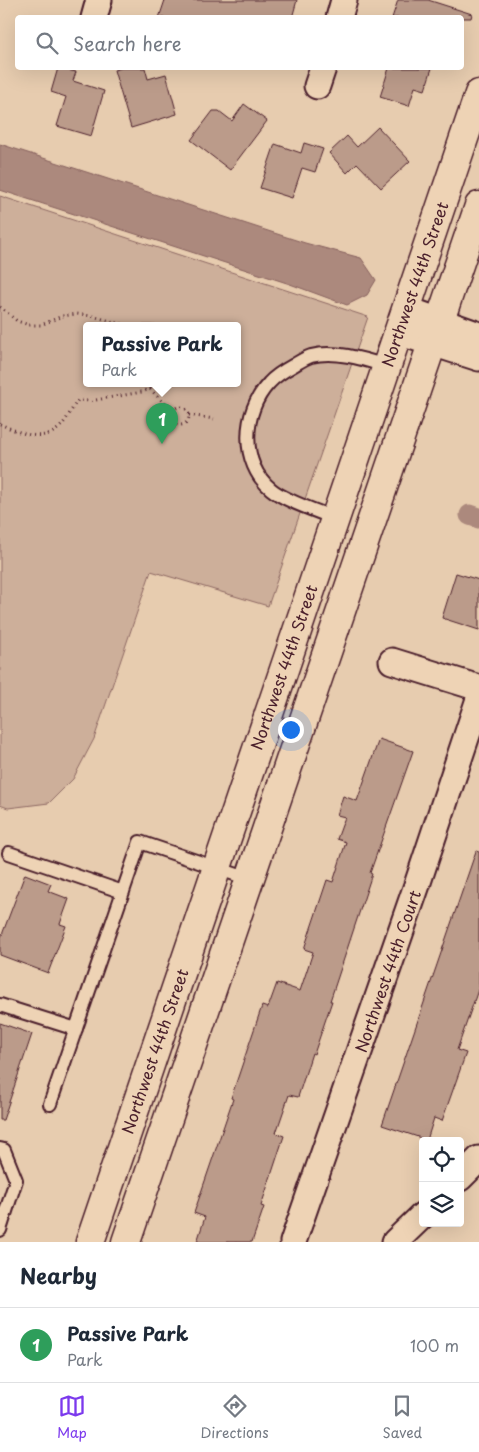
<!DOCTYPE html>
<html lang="en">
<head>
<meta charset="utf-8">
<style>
	body { margin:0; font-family:"Playpen Sans",sans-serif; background:#f6f6f7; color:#1f2937 }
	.controls { position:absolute; right:15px; bottom:15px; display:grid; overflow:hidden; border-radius:5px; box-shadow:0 5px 20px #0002 }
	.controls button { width:45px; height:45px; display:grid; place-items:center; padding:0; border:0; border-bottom:1px solid #e0e1e3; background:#fff; color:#1f2937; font:25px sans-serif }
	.you { position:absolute; left:290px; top:729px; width:18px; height:18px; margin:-12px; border:4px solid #fff; border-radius:50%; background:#1a73e8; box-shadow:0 0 0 8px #1a73e833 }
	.badge { display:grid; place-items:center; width:32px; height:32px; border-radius:50%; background:#7c3aed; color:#fff; font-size:16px; font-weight:700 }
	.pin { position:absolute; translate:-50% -41px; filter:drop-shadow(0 1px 2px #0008) }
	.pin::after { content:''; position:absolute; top:26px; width:18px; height:15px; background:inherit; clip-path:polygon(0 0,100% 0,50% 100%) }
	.popup { position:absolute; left:83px; top:322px; width:158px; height:65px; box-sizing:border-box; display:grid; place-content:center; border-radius:5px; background:#fff; filter:drop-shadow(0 1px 4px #0005); font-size:16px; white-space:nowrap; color:#747a83 }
	.popup b { font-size:19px; color:#1f2937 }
	.popup::after { content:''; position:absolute; left:50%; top:100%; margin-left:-10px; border:10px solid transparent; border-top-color:#fff }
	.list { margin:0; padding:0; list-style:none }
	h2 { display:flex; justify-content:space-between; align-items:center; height:65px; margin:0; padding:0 20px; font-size:21px }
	h2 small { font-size:16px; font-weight:400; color:#747a83 }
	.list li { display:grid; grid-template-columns:32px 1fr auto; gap:15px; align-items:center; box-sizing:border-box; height:75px; padding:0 20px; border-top:1px solid #e0e1e3 }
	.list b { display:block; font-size:19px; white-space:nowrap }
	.list p { margin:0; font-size:16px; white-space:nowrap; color:#747a83 }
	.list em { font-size:16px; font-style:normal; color:#747a83 }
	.icon { flex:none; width:28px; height:28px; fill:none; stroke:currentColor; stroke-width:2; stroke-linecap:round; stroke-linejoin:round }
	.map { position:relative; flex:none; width:479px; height:1242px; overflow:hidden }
	.search { position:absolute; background:#fff; box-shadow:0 5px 20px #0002; left:15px; right:15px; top:15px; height:55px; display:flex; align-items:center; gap:12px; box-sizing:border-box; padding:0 18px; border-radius:5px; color:#747a83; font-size:19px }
	.sheet { height:140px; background:#fff }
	nav { display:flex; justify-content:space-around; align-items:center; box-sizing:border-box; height:70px; border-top:1px solid #e0e1e3; background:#fff; font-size:14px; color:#747a83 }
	nav a { display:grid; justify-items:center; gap:2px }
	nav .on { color:#7c3aed }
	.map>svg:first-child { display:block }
	.green { fill:#cdaf9a; stroke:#8c6762; fill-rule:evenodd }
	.water { fill:#ac897d; stroke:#855f5c }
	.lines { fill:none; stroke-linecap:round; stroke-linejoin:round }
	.canal { stroke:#ac897d; stroke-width:21 }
	.building { fill:#bb9b8a; stroke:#4a1f2b }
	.lane-casing { stroke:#4a1f2b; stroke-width:16 }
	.street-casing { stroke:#4a1f2b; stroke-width:29 }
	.secondary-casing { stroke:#4a1f2b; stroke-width:31 }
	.path { stroke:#4a1f2b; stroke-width:3; stroke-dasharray:1 4; stroke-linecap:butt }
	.lane { stroke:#eed3b5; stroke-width:12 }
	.street { stroke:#eed3b5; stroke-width:25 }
	.secondary { stroke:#eed3b5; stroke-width:28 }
	.labels { text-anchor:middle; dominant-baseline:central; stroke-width:4.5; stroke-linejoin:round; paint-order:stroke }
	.street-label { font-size:16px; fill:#4a1f2b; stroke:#eed3b5 }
</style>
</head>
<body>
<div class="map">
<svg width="479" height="1242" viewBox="0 0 479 1242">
	<rect width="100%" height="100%" fill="#e7ccaf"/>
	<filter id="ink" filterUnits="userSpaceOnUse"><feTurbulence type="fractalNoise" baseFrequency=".02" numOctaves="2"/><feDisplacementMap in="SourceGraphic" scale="10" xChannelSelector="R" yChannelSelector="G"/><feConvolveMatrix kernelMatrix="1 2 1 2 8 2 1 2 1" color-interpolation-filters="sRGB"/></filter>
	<g filter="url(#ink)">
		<!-- green -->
		<path class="green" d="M0,196L368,317L268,606L151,571L94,739L73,779L49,803L8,808L0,805ZM87,325H237V383H87Z"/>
		<!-- water -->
		<path class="water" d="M0,144L305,243L361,258L376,280L367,295L347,305L290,284L0,190Z"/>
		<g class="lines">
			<!-- canal -->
			<path class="canal" d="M470,515L479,518"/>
		</g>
		<!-- building -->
		<path class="building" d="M165,0H297L292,18H159Z
			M398,0H428L472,14L471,18H392Z
			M58,68L76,72L73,81L104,91L91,136L57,126L66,97L51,92Z
			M122,68H145L148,79L166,74L177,114L131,128L114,70Z
			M389,68H432L425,90L415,87L409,106L380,97Z
			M244,104L267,121L230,170L191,140L213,111H219L232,121Z
			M378,127L410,161L381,188L357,163L347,173L329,153L347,136L357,147Z
			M304,143L323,149L315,172L302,168L292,198L260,188L275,144L301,153Z
			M456,573L479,580V630L442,618Z
			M379,739L413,751L370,873L372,874L330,1001H332L314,1054L312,1053L298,1097L289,1095L276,1133L284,1136L261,1206L264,1207L252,1242H197L205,1217L194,1213L233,1099L231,1098L262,1006L268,1008L277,983L300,991L313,952L304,949L327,880L333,882L346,842L337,839L345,817L337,815L343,796L357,801Z
			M476,851L479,852V987L457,1050L466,1053L442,1121L434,1118L427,1140L382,1125Z
			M25,874L51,884L48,891L69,899L60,924L66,926L48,973L0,955V940Z
			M0,1023L32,1034L3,1120H0Z"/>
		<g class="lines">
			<!-- lane casing -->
			<g class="lane-casing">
				<path id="lane" d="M334,518C317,511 285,501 271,489C240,463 242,412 269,383C276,375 285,370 294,365C299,362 305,358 311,356C335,350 363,359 386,366
					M9,853L123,892
					M0,1005L76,1029
					M50,1104L140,842L249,879
					M0,1149L4,1150L16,1180L0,1230"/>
			</g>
			<!-- street casing -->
			<g class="street-casing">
				<path id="street" d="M94,18L99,0
					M339,18L344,0
					M317,86L323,68
					M406,309L479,335
					M398,332L479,358
					M392,661L479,688
					M460,1178L479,1159
					M293,1242L418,882L479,699
					M395,1242L423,1215"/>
			</g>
			<!-- secondary casing -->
			<g class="secondary-casing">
				<path id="secondary" d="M90,1242L479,94
					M126,1242L479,206"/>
			</g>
			<!-- path -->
			<path class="path" d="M0,307L17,321L29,325H41L62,316L77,314L92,316L126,325
				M150,389L172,411
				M171 416a9 9 0 1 1 18 0a9 9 0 1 1-18 0Z
				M189,415L214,419
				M0,424C18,432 43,444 60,427C67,420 72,408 78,400L90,401L142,392L150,389L157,383"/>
			<!-- lane -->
			<use href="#lane" class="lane"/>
			<!-- street -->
			<use href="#street" class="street"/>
			<!-- secondary -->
			<use href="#secondary" class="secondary"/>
		</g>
	</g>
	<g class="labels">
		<!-- street labels -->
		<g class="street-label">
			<text transform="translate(414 284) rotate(-71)">Northwest 44th Street</text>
			<text transform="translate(283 667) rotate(-71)">Northwest 44th Street</text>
			<text transform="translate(387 971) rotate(-71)">Northwest 44th Court</text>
			<text transform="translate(154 1051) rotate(-71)">Northwest 44th Street</text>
		</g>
	</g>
</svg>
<div class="controls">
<button><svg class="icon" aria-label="locate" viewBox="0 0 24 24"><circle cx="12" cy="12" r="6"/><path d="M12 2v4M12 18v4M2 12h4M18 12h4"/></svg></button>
<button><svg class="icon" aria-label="layers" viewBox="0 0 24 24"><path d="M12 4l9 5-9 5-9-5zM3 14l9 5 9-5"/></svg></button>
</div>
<div class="you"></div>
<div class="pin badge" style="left:162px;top:444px;background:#2e9e5b">1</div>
<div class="popup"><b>Passive Park</b>Park</div>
<div class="search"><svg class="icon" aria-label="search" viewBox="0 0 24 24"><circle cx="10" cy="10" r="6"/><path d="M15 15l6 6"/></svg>Search here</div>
</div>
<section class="sheet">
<h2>Nearby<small></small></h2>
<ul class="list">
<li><span class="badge" style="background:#2e9e5b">1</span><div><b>Passive Park</b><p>Park</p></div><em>100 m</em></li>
</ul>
</section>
<nav>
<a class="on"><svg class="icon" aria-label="map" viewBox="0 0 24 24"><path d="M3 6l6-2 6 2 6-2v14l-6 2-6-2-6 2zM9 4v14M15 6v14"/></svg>Map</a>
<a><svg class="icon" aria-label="directions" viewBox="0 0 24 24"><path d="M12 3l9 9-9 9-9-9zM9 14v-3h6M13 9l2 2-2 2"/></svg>Directions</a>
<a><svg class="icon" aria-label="saved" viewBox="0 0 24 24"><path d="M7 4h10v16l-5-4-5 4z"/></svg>Saved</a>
</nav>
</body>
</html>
